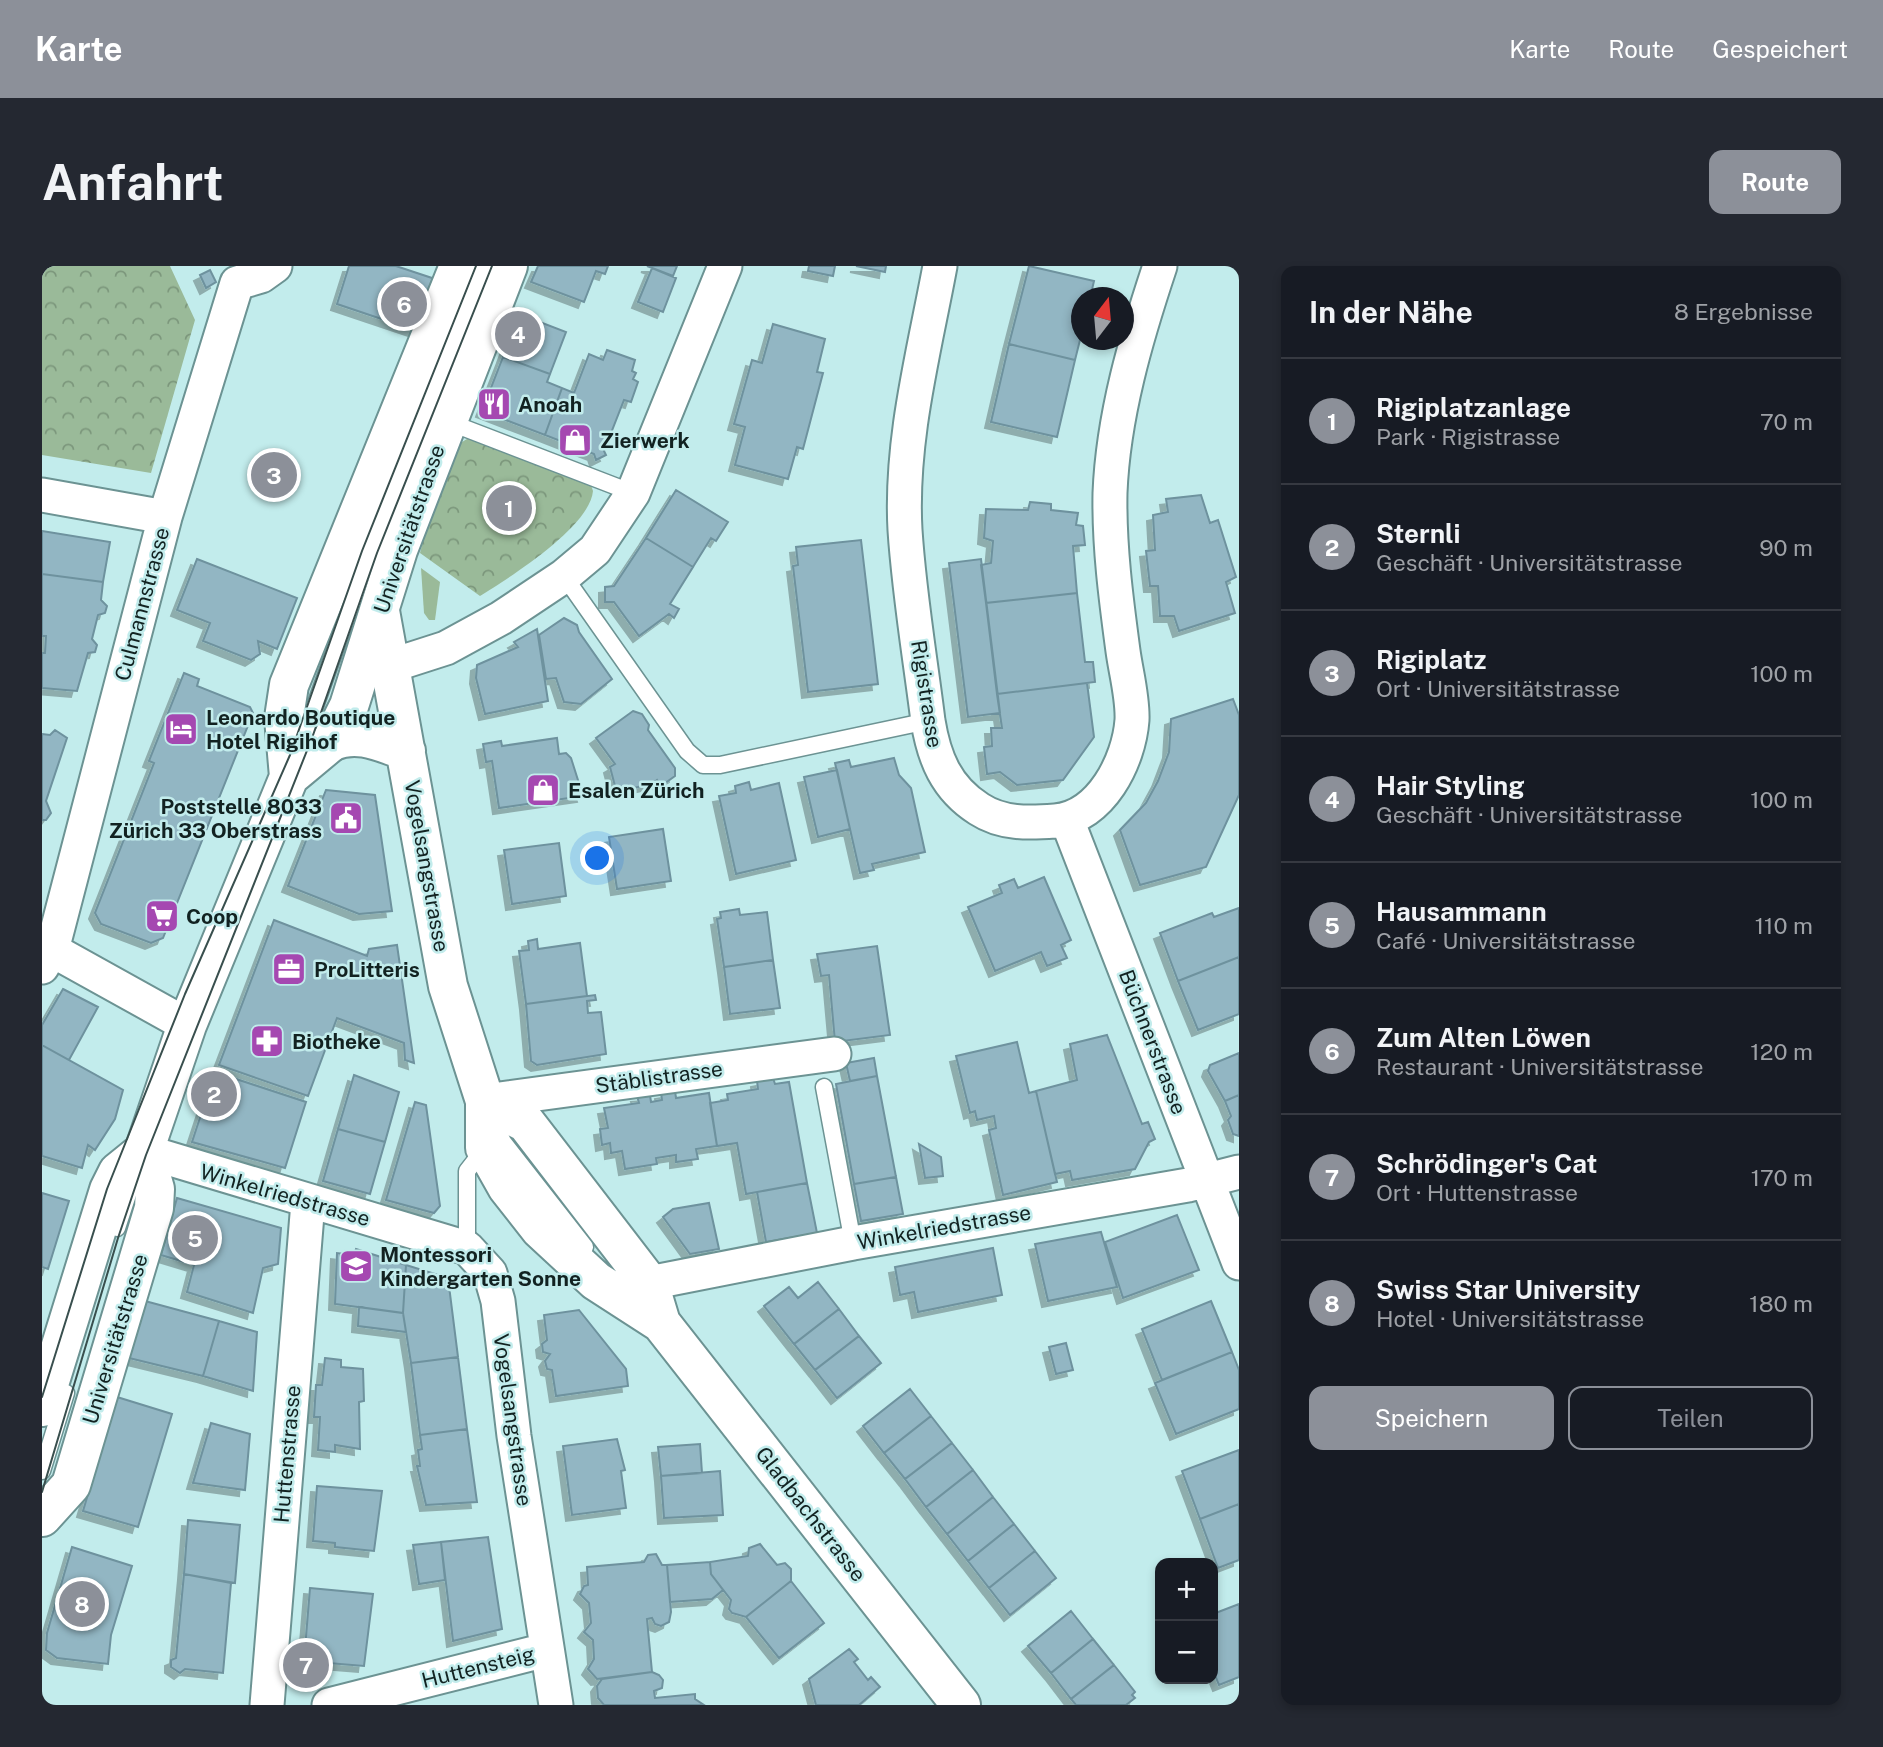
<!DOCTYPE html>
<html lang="de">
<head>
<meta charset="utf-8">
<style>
	body { margin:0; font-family:"Public Sans",sans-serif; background:#242831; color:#f1f3f6 }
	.controls { position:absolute; right:21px; bottom:21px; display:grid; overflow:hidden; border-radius:14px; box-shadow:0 4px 10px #0003 }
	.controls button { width:63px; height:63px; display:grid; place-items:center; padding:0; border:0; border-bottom:2px solid #363941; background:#171b24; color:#f1f3f6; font:35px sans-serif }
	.compass { position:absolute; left:1029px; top:21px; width:63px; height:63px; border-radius:50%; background:#171b24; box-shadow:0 4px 10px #0003; rotate:16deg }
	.you { position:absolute; left:556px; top:593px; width:24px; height:24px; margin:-18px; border:5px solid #fff; border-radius:50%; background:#1a73e8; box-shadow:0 0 0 10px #1a73e833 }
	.badge { display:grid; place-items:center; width:46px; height:46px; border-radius:50%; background:#8c9099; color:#fff; font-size:23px; font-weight:700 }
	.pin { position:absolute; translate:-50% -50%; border:4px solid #fff; box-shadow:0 2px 7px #0006 }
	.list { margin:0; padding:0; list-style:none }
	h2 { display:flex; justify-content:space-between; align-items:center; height:91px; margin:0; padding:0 28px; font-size:30px }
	h2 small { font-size:23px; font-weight:400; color:#9ea1a6 }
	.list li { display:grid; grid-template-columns:46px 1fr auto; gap:21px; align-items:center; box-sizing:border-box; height:126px; padding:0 28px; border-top:2px solid #363941 }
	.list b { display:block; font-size:26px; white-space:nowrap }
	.list p { margin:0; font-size:23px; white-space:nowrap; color:#9ea1a6 }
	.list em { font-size:23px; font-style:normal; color:#9ea1a6 }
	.actions { display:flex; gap:14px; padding:21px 28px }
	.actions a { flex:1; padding:16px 0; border:2px solid #8c9099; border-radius:14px; text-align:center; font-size:24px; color:#8c9099 }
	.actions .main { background:#8c9099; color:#fff }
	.map { position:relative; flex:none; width:1197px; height:1439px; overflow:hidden; border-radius:14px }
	header { display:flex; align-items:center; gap:42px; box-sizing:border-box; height:98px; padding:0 35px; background:#8c9099; color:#fff }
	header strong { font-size:33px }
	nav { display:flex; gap:38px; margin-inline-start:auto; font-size:24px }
	.intro { display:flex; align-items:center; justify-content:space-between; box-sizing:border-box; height:168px; padding:0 42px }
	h1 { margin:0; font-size:49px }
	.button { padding:18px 32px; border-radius:14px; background:#8c9099; color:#fff; font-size:24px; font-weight:700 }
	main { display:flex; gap:42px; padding:0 42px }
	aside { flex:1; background:#171b24; border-radius:14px; box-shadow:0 4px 10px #0003 }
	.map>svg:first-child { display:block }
	.green { fill:#9aba99 }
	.park { fill:url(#park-crowns) }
	.building { fill:#92b6c3; stroke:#6e929e; stroke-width:2; filter:url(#shadow) }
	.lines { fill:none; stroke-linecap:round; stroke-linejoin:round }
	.lane-casing { stroke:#6c9393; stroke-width:19 }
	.street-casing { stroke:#6c9393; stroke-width:37 }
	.secondary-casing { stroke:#6c9393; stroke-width:42 }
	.primary-casing { stroke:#6c9393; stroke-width:42 }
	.lane { stroke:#fff; stroke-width:16 }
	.street { stroke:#fff; stroke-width:33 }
	.secondary { stroke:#fff; stroke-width:38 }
	.primary { stroke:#fff; stroke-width:38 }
	.tram { stroke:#394f4e; stroke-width:2 }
	.labels { text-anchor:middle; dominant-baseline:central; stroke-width:5; stroke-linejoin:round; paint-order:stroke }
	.poi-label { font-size:21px; font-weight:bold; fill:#122221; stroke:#c2ecec; text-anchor:start }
	.street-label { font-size:21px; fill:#122221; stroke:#c2ecec }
</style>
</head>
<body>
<header>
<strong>Karte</strong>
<nav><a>Karte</a><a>Route</a><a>Gespeichert</a></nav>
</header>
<div class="intro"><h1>Anfahrt</h1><a class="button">Route</a></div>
<main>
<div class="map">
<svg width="1197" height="1439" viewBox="0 0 1197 1439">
	<defs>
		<pattern id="park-crowns" width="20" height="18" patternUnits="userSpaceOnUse" patternTransform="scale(1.75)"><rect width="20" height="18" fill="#9aba99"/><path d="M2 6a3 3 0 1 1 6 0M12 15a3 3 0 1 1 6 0" fill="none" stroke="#7c977c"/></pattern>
		<filter id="shadow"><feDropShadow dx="-6" dy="6" stdDeviation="0" flood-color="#0004"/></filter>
	</defs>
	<rect width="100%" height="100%" fill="#c2ecec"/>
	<!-- green -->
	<path class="green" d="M379,302L398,316L393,354H387L382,347Z"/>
	<!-- park -->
	<path class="park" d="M0,0H128L153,54L109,207L0,189Z
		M428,171L549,219L551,225C548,261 467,312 438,330L378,287L386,255L417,178Z"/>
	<!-- building -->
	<path class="building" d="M307,0H354L402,16L384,68L295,38Z
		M496,0H566L563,8L554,5L542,36L489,16Z
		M605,0H635L631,10Z
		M767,0H793L791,10L766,5Z
		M814,0H844L843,6Z
		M987,0L1052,15L1048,32H1040V66L1033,94L967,78Z
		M610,2L634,12L621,46L596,36Z
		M168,4L174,16L164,22L158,9Z
		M477,48L524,66L508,108L461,91Z
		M731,58L783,73L775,106L781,107L761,183L755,181L746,213L693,199L703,161L692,158L710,94L720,97Z
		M967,78L1033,94L1015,171L949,156Z
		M565,84L593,94L590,105L594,107L591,113L596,116L589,136L582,134L562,185L564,189L554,194L552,188L503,169L520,122L532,127L547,88L561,94Z
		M461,91L508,108L505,116L520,122L503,169L440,145Z
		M634,224L686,256L674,275L669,272L651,301L604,272Z
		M1159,229L1168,257L1176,254L1194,311L1184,316L1193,347L1137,365L1132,350H1118L1116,320H1108L1104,285L1113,284L1111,249L1126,246L1124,233Z
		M988,236L1009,238V244L1036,247L1034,259L1041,260L1043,279L1031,280L1035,327L944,337L939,299L949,297L951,275L942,272L944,243L986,244Z
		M0,265L68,276L61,316L0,308Z
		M604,272L651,301L628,338L637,343L632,352L627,348L597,370L572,336H563V321L572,320Z
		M819,274L836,418L766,426L751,300L756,299L754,281Z
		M155,293L255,332L235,383L216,375L218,388L209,394L161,375L168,357L135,344Z
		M939,293L958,447L926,451L907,297Z
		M0,308L61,316L59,334L65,340L63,347L56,349L50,373L55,379L53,386L46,387L35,425L0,422V387H3L4,370H0Z
		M1035,327L1043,396H1051L1053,416L955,428L944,337Z
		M522,352L535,359L537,366L570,413L539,438L522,436L514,412L504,413L497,369Z
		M495,363L506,435L443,448L434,412L435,399L476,381L472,376Z
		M142,407L157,413L155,420L208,441L211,447L121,672L109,677L59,658L53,647L112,497L107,495Z
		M1045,417L1052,471L1021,514L975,519L958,506L945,508L942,481L950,480L949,462H960L955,428Z
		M1191,433L1197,449V529L1164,601L1098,619L1078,564L1104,537L1116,515L1127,486L1129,453Z
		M591,445L600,448L607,459L606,464L633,502V510L619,520L615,514L610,518L582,524L581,521L573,520L568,501L573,498L554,472Z
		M13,464L25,472L4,535L9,547L4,554H0V468L8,469Z
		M515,472L517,488L524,487L529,492L541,530L457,542L450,495L444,496L441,478L459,475L460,480Z
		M852,492L857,509L869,522L883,586L830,598L832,604L818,607L793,497L807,494L809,501Z
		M795,504L808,563L776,571L762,511Z
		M707,516L709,524L737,517L754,594L694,608L677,530L694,527L693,520Z
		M284,524L333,529L350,645L317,648L246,620Z
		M621,563L629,615L575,623L567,571Z
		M517,577L524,630L470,638L462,584Z
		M1002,611L1029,674L1019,679L1025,692L1005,700L999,686L953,705L926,641L960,627L957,619L972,613L976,622Z
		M1197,642V691L1136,715L1118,667L1170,647L1172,651Z
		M697,643L698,649L725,646L731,694L682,701L675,653L679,652L678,646Z
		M232,654L325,690L327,683L355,679L372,797L363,794L362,777L295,752L266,830L177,799Z
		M495,673L496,683L538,677L545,730L484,738L477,685L487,684L486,675Z
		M835,680L848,769L793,776L787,709L779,710L775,688Z
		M1197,691V748L1156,764L1136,715Z
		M731,694L738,742L688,748L682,701Z
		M21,723L56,741L27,794L0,779V759Z
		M553,729L554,734L545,735L546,747L559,746L564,788L495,799L489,795L484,738Z
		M1065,769L1100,858L1106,856L1113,873L1107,876L1093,903L1030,914L1028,905L1013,908L994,825L1035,814L1028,778Z
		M975,776L987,827L994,825L1015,916L961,929L947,864L954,862L952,850L935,854L933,845L928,847L914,790Z
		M0,779L81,824L73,853L53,884L46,879L40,902L0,890Z
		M1197,787V829L1183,835L1166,805L1168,799Z
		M832,792L835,810L808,815L804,797Z
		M173,806L264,836L243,902L150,876Z
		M312,809L357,826L343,876L296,863Z
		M835,810L854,911L812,918L794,818Z
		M731,812L733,818L747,816L765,917L704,928L695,877L675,880L668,837L686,834L685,828L716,823L715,815Z
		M633,825L634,832L667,827L675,880L654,883L656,893L634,896V889L614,892L615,898L583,903L580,885L569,887L568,877L560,879L558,863L566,862L562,842L597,837L595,830L608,829L609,836L620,834L619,827Z
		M1197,829V870L1191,868L1186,854L1189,850L1183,835Z
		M373,836L384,839L398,940L392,947L344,934Z
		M296,863L343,876L328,928L281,915Z
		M877,878L899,891L901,910L883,912Z
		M854,911L861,948L819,955L812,918Z
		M765,917L775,967L724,976L715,926Z
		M0,927L27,935L6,1003L0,1001Z
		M135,932L239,962L236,998L221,1002L211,1047L145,1026L152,999L119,989Z
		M667,937L677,983L648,988L621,951L631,943Z
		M1135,949L1157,1004L1081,1032L1063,976Z
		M1059,966L1075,1021L1006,1035L993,978Z
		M951,982L960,1029L876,1046L872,1026L858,1029L853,1001Z
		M314,983L364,999L361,1047L293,1038L295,987L312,989Z
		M364,999L406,1012L416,1091L369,1097L361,1047Z
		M776,1016L797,1043L752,1078L722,1040L747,1021L756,1032Z
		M103,1035L177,1055L161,1110L87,1092Z
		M1169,1035L1190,1086L1120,1114L1100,1063Z
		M317,1041L361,1047L364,1066L316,1060Z
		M797,1043L817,1070L773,1104L752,1078Z
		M537,1044L584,1103L586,1120L514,1130L510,1104L505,1103L503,1095L508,1088L501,1086L500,1078L505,1074L502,1049Z
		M177,1055L215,1066L211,1125L161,1110Z
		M817,1070L839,1097L795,1132L773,1104Z
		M1024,1077L1031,1104L1014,1108L1007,1081Z
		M1190,1086L1197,1104V1143L1134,1168L1113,1117Z
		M416,1091L425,1163L378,1169L369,1097Z
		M283,1092L299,1094V1101L321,1103L322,1135L317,1136L318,1183L293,1179V1186L276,1184L278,1151H272L274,1119H280Z
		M868,1123L889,1150L842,1187L821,1160Z
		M75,1131L130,1148L96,1261L41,1245Z
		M889,1150L910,1177L863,1213L842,1187Z
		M169,1157L208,1168L203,1224L151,1217Z
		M425,1163L435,1236L384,1239L375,1200H378L376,1184L380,1183L378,1169Z
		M575,1173L583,1204L579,1205L584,1242L530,1249L521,1180Z
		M910,1177L931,1204L884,1241L863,1213Z
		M658,1178L660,1207L619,1210L616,1181Z
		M1197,1184V1238L1158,1253L1140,1205Z
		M931,1204L951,1231L905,1268L884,1241Z
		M678,1205L681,1249L622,1252L619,1210Z
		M275,1220L340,1225L332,1285L293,1281V1277L271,1275Z
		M951,1231L972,1258L926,1295L905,1268Z
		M1197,1238V1294L1176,1302L1158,1253Z
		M146,1254L198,1259L193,1317L142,1308Z
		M972,1258L993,1285L947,1322L926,1295Z
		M446,1271L460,1363L411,1375L399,1276Z
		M399,1276L403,1314L377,1318L371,1279Z
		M718,1278L735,1299L743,1297L749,1303V1315L704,1351L690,1347L687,1343L689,1334L669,1308L668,1296L706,1290L707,1282Z
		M30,1281L90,1300L69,1369L66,1398L15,1392L4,1384L5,1367Z
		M993,1285L1014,1312L968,1349L947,1322Z
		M614,1288L620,1299H625L629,1346L627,1356L619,1360L613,1358L610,1352L605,1353L610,1406L555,1413L546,1403L552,1393L551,1374L542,1366L549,1357L547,1337L538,1328L542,1320L546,1319L545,1301L602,1296L606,1289Z
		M668,1296L669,1308L681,1324L670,1333L628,1336L625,1299Z
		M142,1308L189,1317L181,1407L143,1403L138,1407L129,1401V1394L134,1392Z
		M749,1315L782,1357L737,1392L704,1351Z
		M268,1322L331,1328L322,1400L262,1395Z
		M1197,1338V1411L1177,1419L1171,1404V1348Z
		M1029,1345L1051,1373L1009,1407L986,1380Z
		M1051,1373L1072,1399L1029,1433L1009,1407Z
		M807,1383L816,1393L812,1396L826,1414L829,1411L838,1421L817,1439H774L767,1413Z
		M1072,1399L1093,1426L1090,1429L1093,1432L1084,1439H1034L1029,1433Z
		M610,1406L617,1409L621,1414L620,1422L612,1425L613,1432L653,1428V1433L662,1439H562L556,1432L555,1420L560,1413Z"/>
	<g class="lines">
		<!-- lane casing -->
		<g class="lane-casing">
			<path id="lane" d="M404,155L591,227
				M522,310L645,485L661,499H678L886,455
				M256,488L325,294L442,0
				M782,821L811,977
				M454,861L461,876L543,981
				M75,962L92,910
				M425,982V905L443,882
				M0,1205L24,1127"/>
		</g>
		<!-- street casing -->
		<g class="street-casing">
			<path id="street" d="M898,0C882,86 858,175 863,264C867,327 878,391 886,455C892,492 904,522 937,543C960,558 986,557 1013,555C1059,551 1087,495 1090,454C1091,432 1084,407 1081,385C1074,333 1067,280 1068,227C1071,150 1094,72 1118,0
				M0,229L123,251
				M348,400L404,382L459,352L522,310L553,284L591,227L683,0
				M1025,554L1197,997
				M0,674L10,684L145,759
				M0,701L10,684L123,251L195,17L219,10L233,0
				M443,835L792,788
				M102,885L425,982L448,1007L456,1035L472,1170L514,1439
				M607,1017L811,977L1146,919L1197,906
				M225,1439L266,936
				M287,1439L504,1384"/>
		</g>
		<!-- secondary casing -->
		<g class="secondary-casing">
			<path id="secondary" d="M338,345L406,720L443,835V882L465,921L498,963L554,1015L619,1057L919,1439
				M289,476C315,464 339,476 364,485
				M443,835L484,857L607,1017L619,1057"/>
		</g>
		<!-- primary casing -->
		<g class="primary-casing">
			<path id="primary" d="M247,511L242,452L247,419L417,0
				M0,1141L67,924L76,906L102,885L145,759L247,511L289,476L307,440L356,284L466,0
				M0,1251L29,1219L112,942L113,923L102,885"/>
		</g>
		<!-- lane -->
		<use href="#lane" class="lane"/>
		<!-- street -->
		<use href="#street" class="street"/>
		<!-- secondary -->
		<use href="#secondary" class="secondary"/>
		<!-- primary -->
		<use href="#primary" class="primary"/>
		<!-- tram -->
		<path class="tram" d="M0,1131L65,923L143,728L248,489L320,285L434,0
			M0,1226L76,972L104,889L270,472L335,287L450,0"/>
	</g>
	<!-- icons -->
	<defs>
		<g id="restaurant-square" transform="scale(1.75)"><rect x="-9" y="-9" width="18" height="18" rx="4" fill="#a548b1" stroke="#c2ecec"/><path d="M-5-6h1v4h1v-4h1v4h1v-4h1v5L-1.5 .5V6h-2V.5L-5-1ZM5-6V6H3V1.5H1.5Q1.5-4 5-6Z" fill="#fff"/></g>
		<g id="shop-square" transform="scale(1.75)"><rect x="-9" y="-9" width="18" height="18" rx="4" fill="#a548b1" stroke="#c2ecec"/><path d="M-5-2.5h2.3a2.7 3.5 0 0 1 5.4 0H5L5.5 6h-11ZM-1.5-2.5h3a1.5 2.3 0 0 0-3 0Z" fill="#fff"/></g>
		<g id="hotel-square" transform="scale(1.75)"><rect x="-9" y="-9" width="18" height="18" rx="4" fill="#a548b1" stroke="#c2ecec"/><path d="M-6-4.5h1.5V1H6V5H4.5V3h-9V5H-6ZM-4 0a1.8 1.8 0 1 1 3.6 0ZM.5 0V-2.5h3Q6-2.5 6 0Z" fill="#fff"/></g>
		<g id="civic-square" transform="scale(1.75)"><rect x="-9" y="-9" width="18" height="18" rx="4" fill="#a548b1" stroke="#c2ecec"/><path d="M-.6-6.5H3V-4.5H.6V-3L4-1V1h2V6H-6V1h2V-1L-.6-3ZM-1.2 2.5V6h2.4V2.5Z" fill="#fff"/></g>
		<g id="supermarket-square" transform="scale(1.75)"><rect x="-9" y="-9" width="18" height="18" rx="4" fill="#a548b1" stroke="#c2ecec"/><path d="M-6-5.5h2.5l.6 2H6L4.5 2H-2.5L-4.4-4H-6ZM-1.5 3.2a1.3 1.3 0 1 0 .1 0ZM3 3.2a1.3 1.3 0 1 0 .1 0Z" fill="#fff"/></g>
		<g id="office-square" transform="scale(1.75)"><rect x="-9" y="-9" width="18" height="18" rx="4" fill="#a548b1" stroke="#c2ecec"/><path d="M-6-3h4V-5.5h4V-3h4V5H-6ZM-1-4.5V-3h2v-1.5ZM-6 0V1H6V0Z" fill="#fff"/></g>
		<g id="pharmacy-square" transform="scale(1.75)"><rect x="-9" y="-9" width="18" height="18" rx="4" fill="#a548b1" stroke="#c2ecec"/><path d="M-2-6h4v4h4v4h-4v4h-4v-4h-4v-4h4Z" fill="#fff"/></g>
		<g id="school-square" transform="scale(1.75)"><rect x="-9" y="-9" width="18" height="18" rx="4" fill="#a548b1" stroke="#c2ecec"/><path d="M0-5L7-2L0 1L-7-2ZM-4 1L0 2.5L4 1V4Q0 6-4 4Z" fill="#fff"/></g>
	</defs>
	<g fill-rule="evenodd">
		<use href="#restaurant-square" x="452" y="138"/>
		<use href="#shop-square" x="533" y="174"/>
		<use href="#hotel-square" x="139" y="463"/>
		<use href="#shop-square" x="501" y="524"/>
		<use href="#civic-square" x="304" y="552"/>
		<use href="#supermarket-square" x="120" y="650"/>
		<use href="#office-square" x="247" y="703"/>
		<use href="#pharmacy-square" x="225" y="775"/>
		<use href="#school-square" x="314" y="1000"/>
	</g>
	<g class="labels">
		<!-- poi labels -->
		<g class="poi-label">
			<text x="476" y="138">Anoah</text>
			<text x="558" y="174">Zierwerk</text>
			<text x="164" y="451">Leonardo Boutique<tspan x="164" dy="24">Hotel Rigihof</tspan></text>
			<text x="526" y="524">Esalen Zürich</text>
			<text x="280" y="540" text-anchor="end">Poststelle 8033<tspan x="280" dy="24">Zürich 33 Oberstrass</tspan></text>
			<text x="144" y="650">Coop</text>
			<text x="272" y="703">ProLitteris</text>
			<text x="250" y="775">Biotheke</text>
			<text x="338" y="988">Montessori<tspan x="338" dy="24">Kindergarten Sonne</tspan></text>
		</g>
		<!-- street labels -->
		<g class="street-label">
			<text transform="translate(367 263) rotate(-71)">Universitätstrasse</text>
			<text transform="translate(100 338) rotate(-75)">Culmannstrasse</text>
			<text transform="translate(885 428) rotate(81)">Rigistrasse</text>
			<text transform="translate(385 600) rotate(80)">Vogelsangstrasse</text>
			<text transform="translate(1111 776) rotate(69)">Büchnerstrasse</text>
			<text transform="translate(617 811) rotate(-8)">Stäblistrasse</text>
			<text transform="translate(243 929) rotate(16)">Winkelriedstrasse</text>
			<text transform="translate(902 961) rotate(-10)">Winkelriedstrasse</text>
			<text transform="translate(73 1073) rotate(-73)">Universitätstrasse</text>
			<text transform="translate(471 1154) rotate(82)">Vogelsangstrasse</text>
			<text transform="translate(245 1188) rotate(-85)">Huttenstrasse</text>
			<text transform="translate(769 1248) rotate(52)">Gladbachstrasse</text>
			<text transform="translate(436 1401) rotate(-14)">Huttensteig</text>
		</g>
	</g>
</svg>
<div class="controls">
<button>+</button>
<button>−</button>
</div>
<svg class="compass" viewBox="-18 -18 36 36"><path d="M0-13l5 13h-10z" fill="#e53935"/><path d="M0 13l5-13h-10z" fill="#9ea1a6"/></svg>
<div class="you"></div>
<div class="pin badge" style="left:467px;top:242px">1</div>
<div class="pin badge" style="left:172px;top:828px">2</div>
<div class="pin badge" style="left:232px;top:209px">3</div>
<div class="pin badge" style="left:476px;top:68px">4</div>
<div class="pin badge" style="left:153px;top:972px">5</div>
<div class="pin badge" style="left:362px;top:38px">6</div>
<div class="pin badge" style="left:264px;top:1399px">7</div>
<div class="pin badge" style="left:40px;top:1338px">8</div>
</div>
<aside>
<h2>In der Nähe<small>8 Ergebnisse</small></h2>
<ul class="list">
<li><span class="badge">1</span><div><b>Rigiplatzanlage</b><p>Park · Rigistrasse</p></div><em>70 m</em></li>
<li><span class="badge">2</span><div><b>Sternli</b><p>Geschäft · Universitätstrasse</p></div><em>90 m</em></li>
<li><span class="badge">3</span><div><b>Rigiplatz</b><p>Ort · Universitätstrasse</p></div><em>100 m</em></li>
<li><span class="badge">4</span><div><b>Hair Styling</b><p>Geschäft · Universitätstrasse</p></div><em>100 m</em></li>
<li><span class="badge">5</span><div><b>Hausammann</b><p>Café · Universitätstrasse</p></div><em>110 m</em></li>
<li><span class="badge">6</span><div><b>Zum Alten Löwen</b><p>Restaurant · Universitätstrasse</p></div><em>120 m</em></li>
<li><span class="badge">7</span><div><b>Schrödinger's Cat</b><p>Ort · Huttenstrasse</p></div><em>170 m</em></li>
<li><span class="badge">8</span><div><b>Swiss Star University</b><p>Hotel · Universitätstrasse</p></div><em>180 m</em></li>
</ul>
<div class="actions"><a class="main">Speichern</a><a>Teilen</a></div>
</aside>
</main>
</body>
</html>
